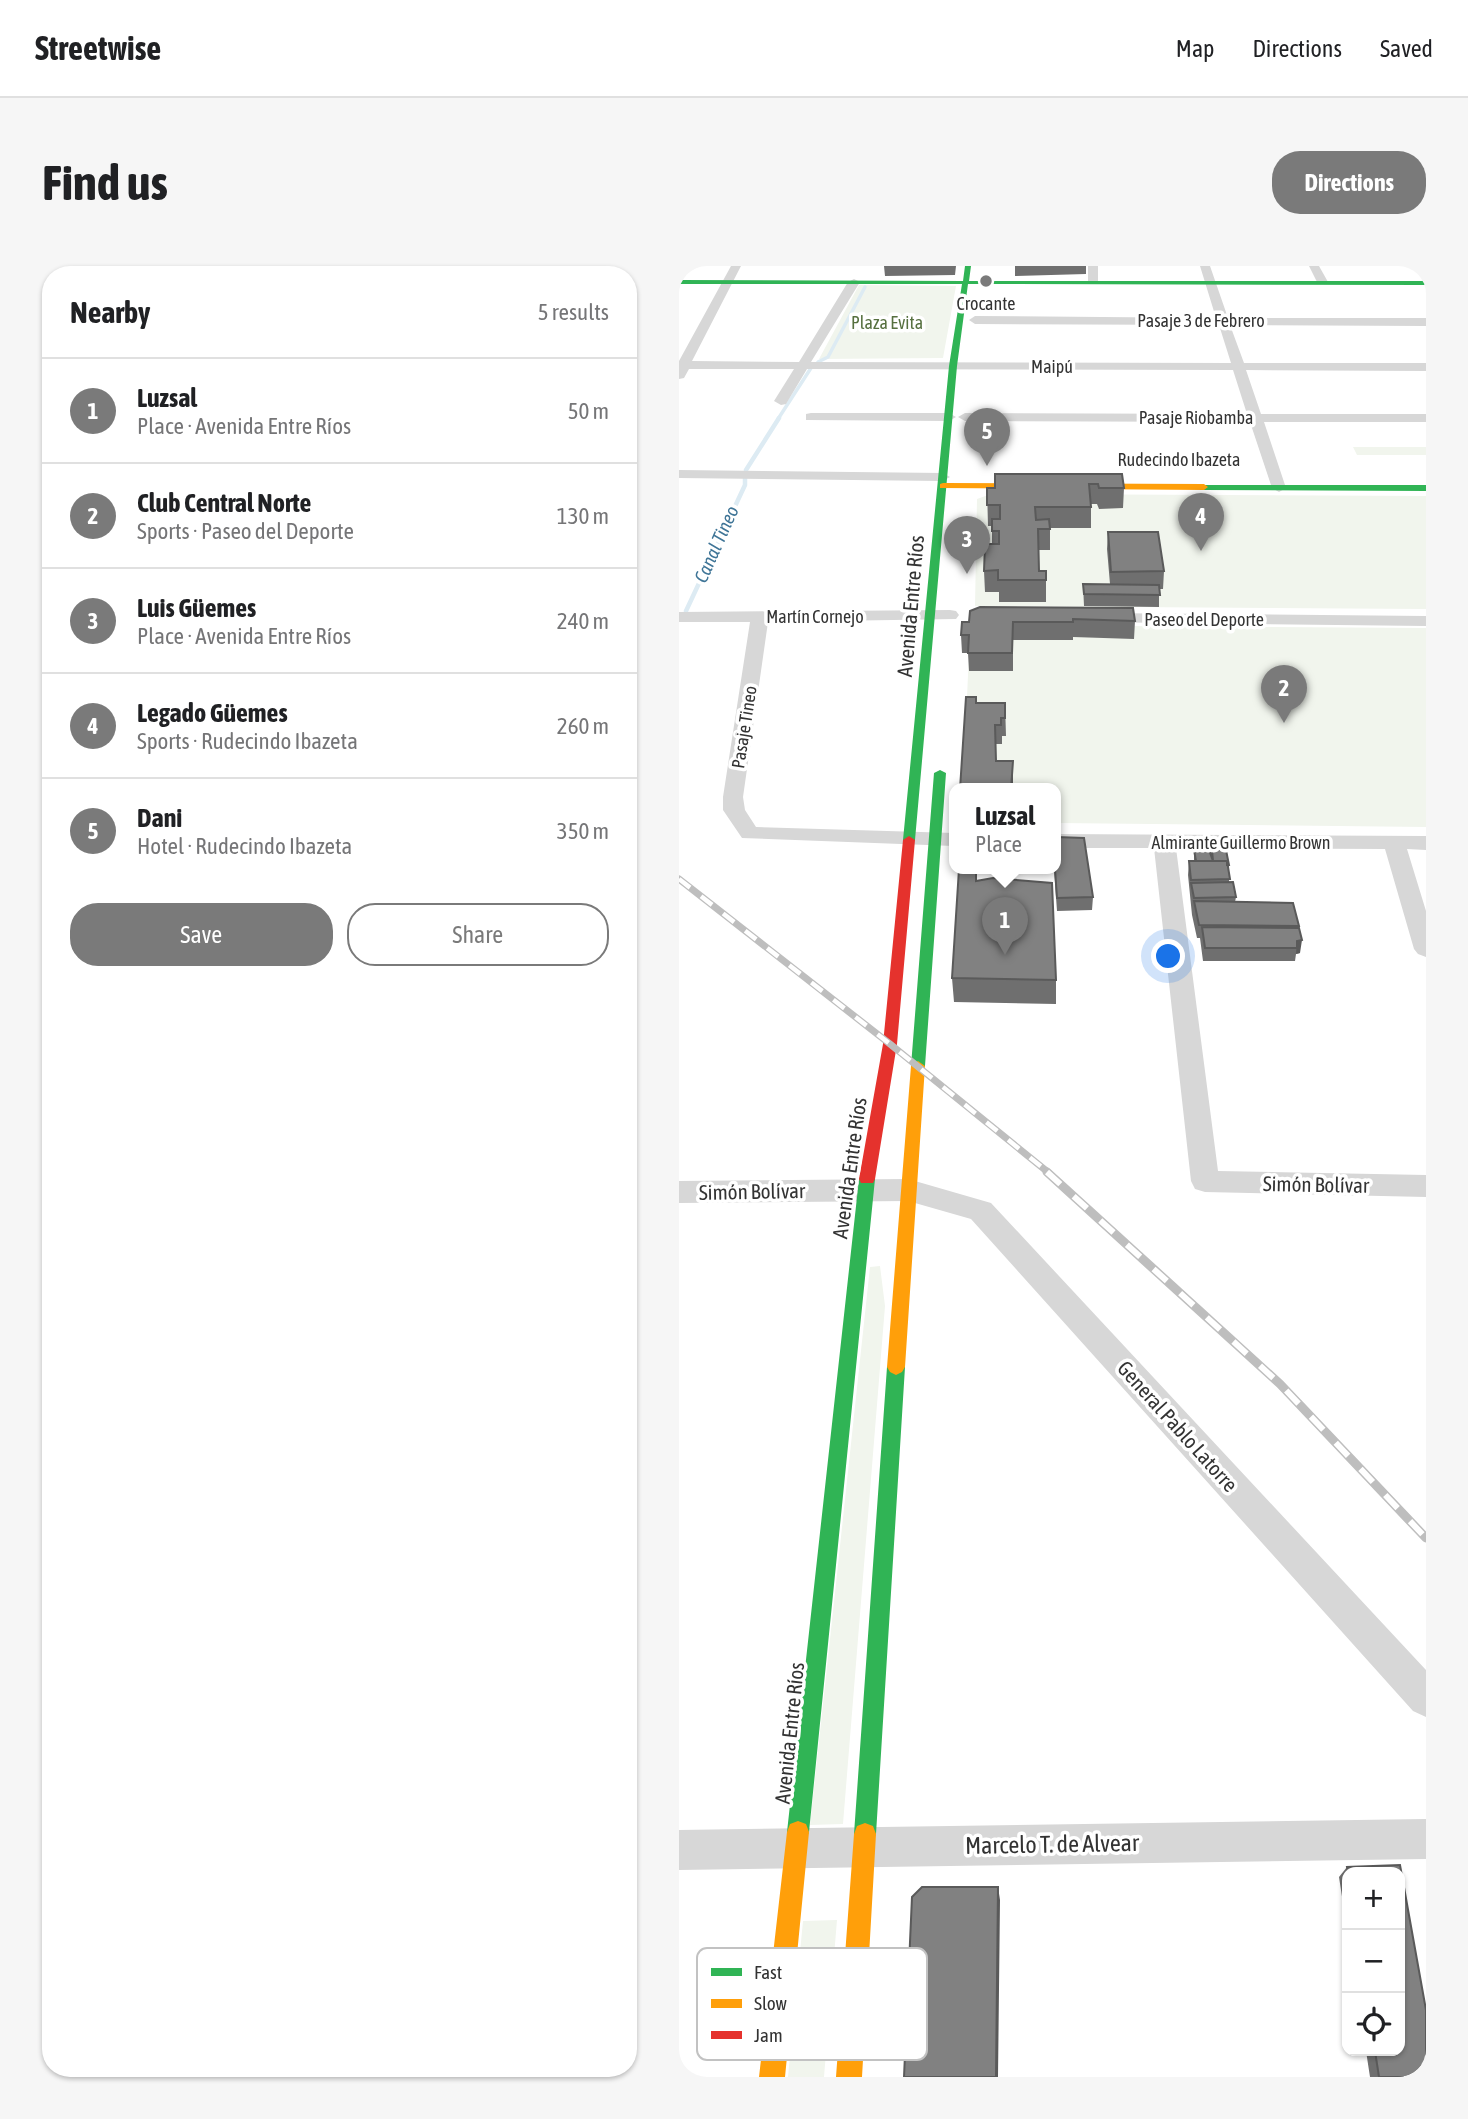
<!DOCTYPE html>
<html lang="en">
<head>
<meta charset="utf-8">
<style>
	body { margin:0; font-family:"Asap Condensed",sans-serif; background:#f6f6f6; color:#202124 }
	.controls { position:absolute; right:21px; bottom:21px; display:grid; overflow:hidden; border-radius:14px; box-shadow:0 2px 5px #0004 }
	.controls button { width:63px; height:63px; display:grid; place-items:center; padding:0; border:0; border-bottom:2px solid #e0e0e0; background:#fff; color:#202124; font:35px sans-serif }
	.you { position:absolute; left:490px; top:691px; width:24px; height:24px; margin:-18px; border:5px solid #fff; border-radius:50%; background:#1a73e8; box-shadow:0 0 0 10px #1a73e833 }
	.badge { display:grid; place-items:center; width:46px; height:46px; border-radius:50%; background:#7a7a7a; color:#fff; font-size:23px; font-weight:700 }
	.pin { position:absolute; translate:-50% -58px; filter:drop-shadow(0 2px 4px #0008) }
	.pin::after { content:''; position:absolute; top:37px; width:24px; height:21px; background:inherit; clip-path:polygon(0 0,100% 0,50% 100%) }
	.popup { position:absolute; left:270px; top:517px; width:112px; height:91px; box-sizing:border-box; display:grid; place-content:center; border-radius:14px; background:#fff; filter:drop-shadow(0 2px 5px #0005); font-size:23px; white-space:nowrap; color:#757577 }
	.popup b { font-size:26px; color:#202124 }
	.popup::after { content:''; position:absolute; left:50%; top:100%; margin-left:-14px; border:14px solid transparent; border-top-color:#fff }
	.list { margin:0; padding:0; list-style:none }
	h2 { display:flex; justify-content:space-between; align-items:center; height:91px; margin:0; padding:0 28px; font-size:30px }
	h2 small { font-size:23px; font-weight:400; color:#757577 }
	.list li { display:grid; grid-template-columns:46px 1fr auto; gap:21px; align-items:center; box-sizing:border-box; height:105px; padding:0 28px; border-top:2px solid #e0e0e0 }
	.list b { display:block; font-size:26px; white-space:nowrap }
	.list p { margin:0; font-size:23px; white-space:nowrap; color:#757577 }
	.list em { font-size:23px; font-style:normal; color:#757577 }
	.actions { display:flex; gap:14px; padding:21px 28px }
	.actions a { flex:1; padding:16px 0; border:2px solid #7a7a7a; border-radius:28px; text-align:center; font-size:24px; color:#7a7a7a }
	.actions .main { background:#7a7a7a; color:#fff }
	.icon { flex:none; width:38px; height:38px; fill:none; stroke:currentColor; stroke-width:2; stroke-linecap:round; stroke-linejoin:round }
	.map { position:relative; flex:none; width:747px; height:1811px; overflow:hidden; border-radius:28px }
	header { display:flex; align-items:center; gap:42px; box-sizing:border-box; height:98px; padding:0 35px; background:#fff; border-bottom:2px solid #e0e0e0 }
	header strong { font-size:33px }
	nav { display:flex; gap:38px; margin-inline-start:auto; font-size:24px }
	.intro { display:flex; align-items:center; justify-content:space-between; box-sizing:border-box; height:168px; padding:0 42px }
	h1 { margin:0; font-size:49px }
	.button { padding:18px 32px; border-radius:28px; background:#7a7a7a; color:#fff; font-size:24px; font-weight:700 }
	main { display:flex; gap:42px; padding:0 42px }
	aside { flex:1; background:#fff; border-radius:28px; box-shadow:0 2px 5px #0004 }
	.map>svg:first-child { display:block }
	.green { fill:#f1f5ed }
	.lines { fill:none; stroke-linecap:round; stroke-linejoin:round }
	.stream-far1 { stroke:#ddebf3; stroke-width:3.5 }
	.stream { stroke:#ddebf3; stroke-width:4.5 }
	.street { fill:#d7d7d7; fill-rule:evenodd }
	.fast { fill:#30b455; fill-rule:evenodd }
	.slow { fill:#ff9f0a; fill-rule:evenodd }
	.jam { fill:#e5322d; fill-rule:evenodd }
	.rail-far1-casing { stroke:#bebebe; stroke-width:7 }
	.rail-casing { stroke:#bebebe; stroke-width:9 }
	.rail-far1 { stroke:#fff; stroke-width:4.5; stroke-dasharray:14; stroke-linecap:butt }
	.rail { stroke:#fff; stroke-width:6; stroke-dasharray:18; stroke-linecap:butt }
	.wall { fill:#6f6f6f }
	.shaded-wall { fill:#5a5a5a }
	.building { fill:#818181; stroke:#5a5a5a; stroke-width:2 }
	.poi-dot { fill:#7a7a7a; stroke:#fff; stroke-width:2.5 }
	.labels { text-anchor:middle; dominant-baseline:central; stroke-width:7; stroke-linejoin:round; paint-order:stroke }
	.far-poi-label { font-size:18px; fill:#333; stroke:#fff }
	.far-street-label { font-size:18px; fill:#333; stroke:#fff }
	.far-park-label { font-size:18px; fill:#56703f; stroke:#fff }
	.far-water-label { font-size:19px; font-style:italic; fill:#3f7597; stroke:#fff }
	.street-label { font-size:21px; fill:#333; stroke:#fff }
	.near-street-label { font-size:24px; fill:#333; stroke:#fff }
	.key { fill:#fff; stroke:#c2c2c2; stroke-width:2 }
	.key-label { font-size:19px; fill:#333 }
</style>
</head>
<body>
<header>
<strong>Streetwise</strong>
<nav><a>Map</a><a>Directions</a><a>Saved</a></nav>
</header>
<div class="intro"><h1>Find us</h1><a class="button">Directions</a></div>
<main>
<aside>
<h2>Nearby<small>5 results</small></h2>
<ul class="list">
<li><span class="badge">1</span><div><b>Luzsal</b><p>Place · Avenida Entre Ríos</p></div><em>50 m</em></li>
<li><span class="badge">2</span><div><b>Club Central Norte</b><p>Sports · Paseo del Deporte</p></div><em>130 m</em></li>
<li><span class="badge">3</span><div><b>Luis Güemes</b><p>Place · Avenida Entre Ríos</p></div><em>240 m</em></li>
<li><span class="badge">4</span><div><b>Legado Güemes</b><p>Sports · Rudecindo Ibazeta</p></div><em>260 m</em></li>
<li><span class="badge">5</span><div><b>Dani</b><p>Hotel · Rudecindo Ibazeta</p></div><em>350 m</em></li>
</ul>
<div class="actions"><a class="main">Save</a><a>Share</a></div>
</aside>
<div class="map">
<svg width="747" height="1811" viewBox="0 0 747 1811">
	<rect width="100%" height="100%" fill="#fff"/>
	<!-- green -->
	<path class="green" d="M180,19L277,20L264,92L140,93Z
		M674,181H747V189H678Z
		M312,228L747,230V343L296,340L298,233Z
		M302,359L747,362V561L377,557V523H284L291,363Z
		M201,1000L206,1040L164,1558L131,1559L191,1001Z
		M158,1654L145,1811H109L124,1655Z"/>
	<g class="lines">
		<!-- stream-far1 -->
		<path class="stream-far1" d="M139,96L149,91L186,21
			M99,153L132,102"/>
		<!-- stream -->
		<path class="stream" d="M67,204L100,152
			M7,345L66,219V211"/>
		<!-- street -->
		<path class="street" d="M52,0H62L13,95L120,96L169,16L175,13L181,16L132,96L552,97L540,59L296,58L290,54L296,50L537,52L521,0H531L549,52H747V60L551,59L565,97H747V105L567,104L582,148H747V156H585L607,222L600,226L593,222L571,156L286,155L279,151L286,147L568,148L554,104L128,103L107,138L102,139L95,135L115,103H10L5,112L0,113V95Z
			M409,0H419V17L409,15Z
			M630,0H640L649,16L647,18H639Z
			M132,147H270L277,151L270,155L127,154V148Z
			M0,204L264,207L271,211L264,215L0,212Z
			M271,344L277,345L280,349L277,353L89,356L64,531L66,544L77,561L275,567V580L63,572L44,544V531L71,356H0V346Z
			M417,347L747,350V360L411,356L408,352Z
			M377,568L747,570V584L728,583L747,645V691L739,688L735,683L706,583L497,582L539,905L747,909V931L526,926L516,923L512,915L475,582H377Z
			M229,913L312,937L747,1404V1451L734,1445L292,953L229,935L0,937V915Z
			M747,1553V1593L0,1604V1564Z"/>
		<!-- fast -->
		<path class="fast" d="M286,0H292L290,15H747V19L289,18L278,100L236,574L230,578L224,574L270,100L283,18H0V14L284,15Z
			M522,219H747V225L525,224L522,223Z
			M261,504L267,507L246,800L239,805L232,800L255,507Z
			M188,907L194,909L196,913L130,1566L127,1574L119,1577L111,1574L108,1566L180,913L182,909Z
			M217,1093L223,1096L226,1101L197,1568L194,1576L186,1579L178,1576L175,1568L208,1101L211,1096Z"/>
		<!-- slow -->
		<path class="slow" d="M264,217L525,218L529,221L525,224L261,222V218Z
			M239,795L246,800L226,1101L223,1106L217,1109L211,1106L208,1101L232,800Z
			M119,1555L127,1558L130,1566L106,1811H80L108,1566L111,1558Z
			M186,1557L194,1560L197,1568L183,1811H157L175,1568L178,1560Z"/>
		<!-- jam -->
		<path class="jam" d="M230,570L236,574L218,778L196,913L194,917H182L180,913L204,778L224,574Z"/>
		<!-- rail-far1 casing -->
		<g class="rail-far1-casing">
			<path id="rail-far1" d="M0,613L211,778L370,907"/>
		</g>
		<!-- rail casing -->
		<g class="rail-casing">
			<path id="rail" d="M368,906L601,1118L747,1272"/>
		</g>
		<!-- rail-far1 -->
		<use href="#rail-far1" class="rail-far1"/>
		<!-- rail -->
		<use href="#rail" class="rail"/>
	</g>
	<!-- wall -->
	<path class="wall" d="M205,0H277L276,9L206,10Z
		M336,0H407V8L336,10Z
		M443,208L445,222L444,242L420,243L418,238H412V262H371V284H360V305L367,314V336H320V326H306L305,305L313,278V260H309L308,222Z
		M429,266L485,305L484,323H480V341L405,340L404,318H431L428,283Z
		M291,345L456,355L455,373L394,371V374H334V405H290L289,387H283L282,369L290,356Z
		M297,437H326L327,470H323V478H316L317,495H334V523H281Z
		M515,584L532,591L533,584L550,599V616L557,631L556,636L620,660L621,687L617,688L616,695H524L521,672H518L513,649L509,609L510,595H515Z
		M280,603H298V615L377,714V738L275,736L273,712Z
		M375,603H377L414,631L413,644L378,645Z
		M668,1601L747,1811H691L687,1785H721L668,1606V1663L660,1611Z"/>
	<!-- shaded-wall -->
	<path class="shaded-wall" d="M334,495V523H332Z
		M623,674L621,687L617,688L618,675Z
		M319,1621L321,1634L319,1811H317Z"/>
	<!-- building -->
	<path class="building" d="M316,208H443L445,222H420L419,218H410L412,241H356L357,254L370,253L371,263H359L360,305H367V314H319V304L305,305L306,278H320V265H313V253H321V239H308V222H316Z
		M429,266H479L485,305L432,306Z
		M404,318L480,319L481,329L405,328Z
		M301,341L454,342L456,355L394,353V356H334L333,387H289L290,369H282L283,356H290L291,345Z
		M287,431H297V437H326V452H322V459H316L317,495H334L332,523H281Z
		M377,571L405,572L414,631L378,632L376,603Z
		M515,584H530L534,595H517Z
		M533,584H547L550,599H548V595H534Z
		M510,595H548L551,613L512,614Z
		M280,603H297V615L314,612L373,617L377,714L273,712Z
		M554,616L557,631L515,632L512,617Z
		M515,635L614,637L620,660L520,659Z
		M523,661L620,662L623,674L618,675V682H526Z
		M721,1599L747,1744V1811H700L696,1785H721V1606H669L668,1601Z
		M243,1621H319L317,1811H225L233,1631Z"/>
	<!-- markers -->
	<circle class="poi-dot" cx="307" cy="15" r="7"/>
	<g class="labels">
		<!-- far-poi labels -->
		<g class="far-poi-label">
			<text x="307" y="37">Crocante</text>
		</g>
		<!-- far-street labels -->
		<g class="far-street-label">
			<text x="522" y="54">Pasaje 3 de Febrero</text>
			<text x="373" y="100">Maipú</text>
			<text x="517" y="151">Pasaje Riobamba</text>
			<text x="500" y="193">Rudecindo Ibazeta</text>
			<text x="136" y="350">Martín Cornejo</text>
			<text x="525" y="353">Paseo del Deporte</text>
			<text transform="translate(65 461) rotate(-81)">Pasaje Tineo</text>
			<text x="562" y="576">Almirante Guillermo Brown</text>
		</g>
		<!-- far-park labels -->
		<g class="far-park-label">
			<text x="208" y="56">Plaza Evita</text>
		</g>
		<!-- far-water labels -->
		<g class="far-water-label">
			<text transform="translate(37 278) rotate(-66)">Canal Tineo</text>
		</g>
		<!-- street labels -->
		<g class="street-label">
			<text transform="translate(231 340) rotate(-85)">Avenida Entre Ríos</text>
			<text transform="translate(170 902) rotate(-82)">Avenida Entre Ríos</text>
			<text transform="translate(637 918) rotate(1)">Simón Bolívar</text>
			<text transform="translate(73 925) rotate(-1)">Simón Bolívar</text>
			<text transform="translate(499 1160) rotate(48)">General Pablo Latorre</text>
			<text transform="translate(110 1467) rotate(-84)">Avenida Entre Ríos</text>
		</g>
		<!-- near-street labels -->
		<g class="near-street-label">
			<text transform="translate(373 1578) rotate(-1)">Marcelo T. de Alvear</text>
		</g>
	</g>
	<!-- legend -->
	<rect x="18" y="1682" width="230" height="112" rx="10" class="key"/>
	<rect x="32" y="1702" width="31" height="8" fill="#30b455"/>
	<rect x="32" y="1733" width="31" height="9" fill="#ff9f0a"/>
	<rect x="32" y="1765" width="31" height="8" fill="#e5322d"/>
	<g class="key-label">
		<text x="75" y="1713">Fast</text>
		<text x="75" y="1744">Slow</text>
		<text x="75" y="1776">Jam</text>
	</g>
</svg>
<div class="controls">
<button>+</button>
<button>−</button>
<button><svg class="icon" aria-label="locate" viewBox="0 0 24 24"><circle cx="12" cy="12" r="6"/><path d="M12 2v4M12 18v4M2 12h4M18 12h4"/></svg></button>
</div>
<div class="you"></div>
<div class="pin badge" style="left:326px;top:689px">1</div>
<div class="popup"><b>Luzsal</b>Place</div>
<div class="pin badge" style="left:605px;top:457px">2</div>
<div class="pin badge" style="left:288px;top:308px">3</div>
<div class="pin badge" style="left:522px;top:285px">4</div>
<div class="pin badge" style="left:308px;top:200px">5</div>
</div>
</main>
</body>
</html>
